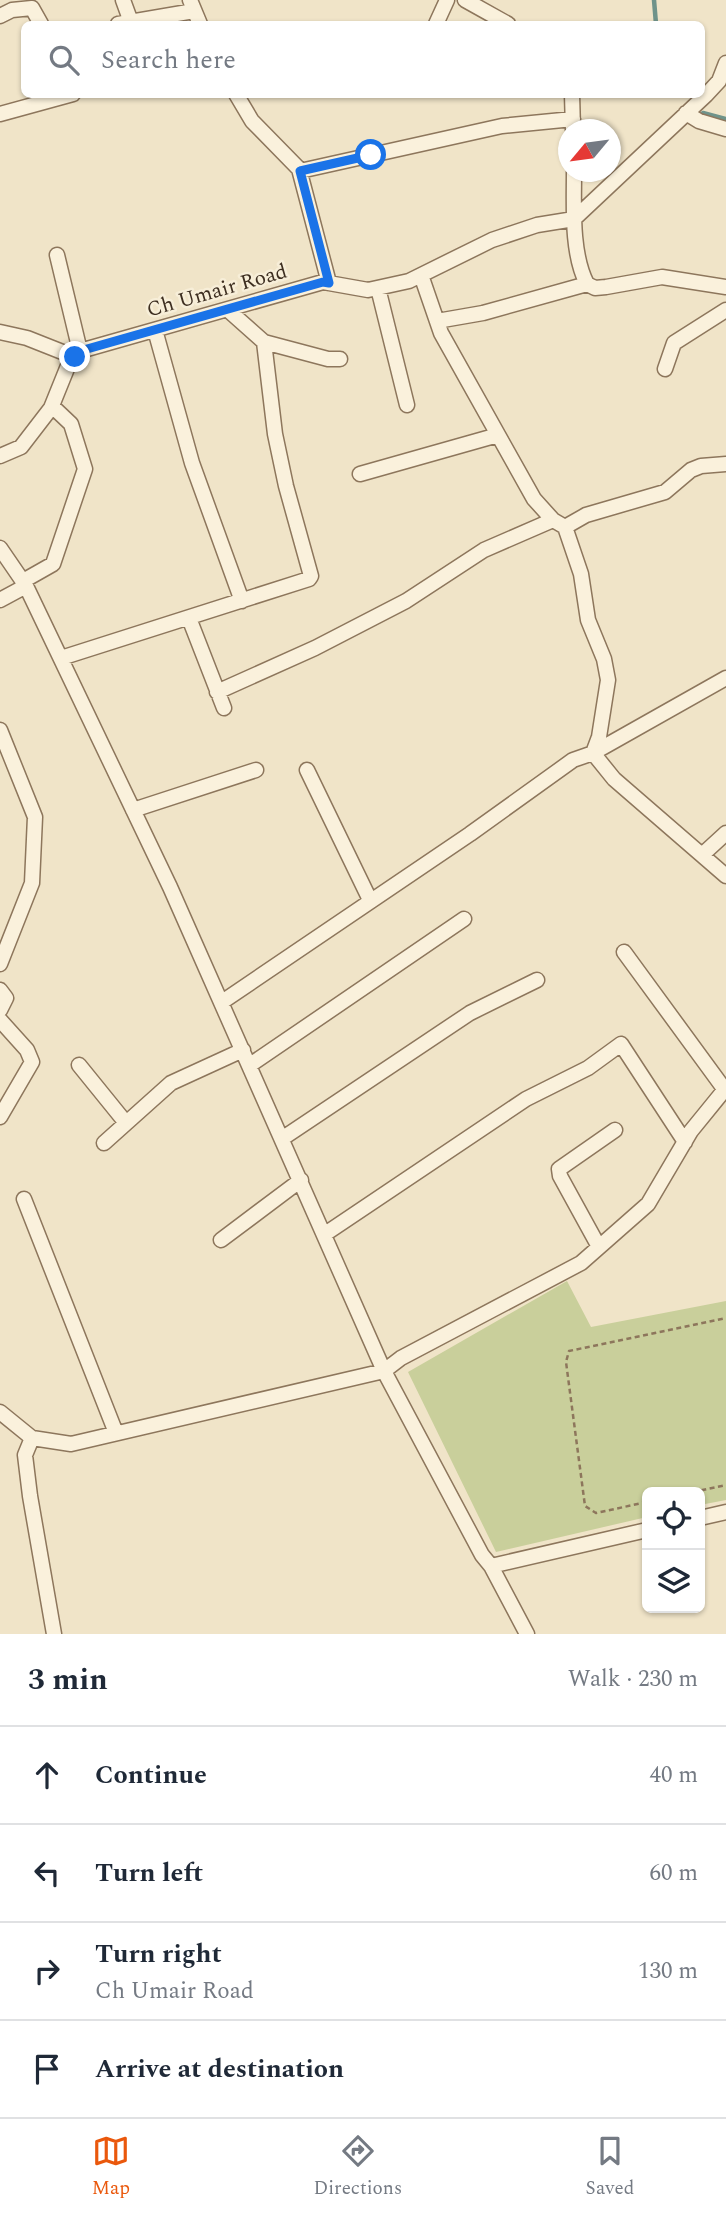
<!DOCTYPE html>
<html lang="en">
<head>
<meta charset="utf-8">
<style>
	body { margin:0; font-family:Spectral,serif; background:#f6f6f7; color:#1f2937 }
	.controls { position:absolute; right:21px; bottom:21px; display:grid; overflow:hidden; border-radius:10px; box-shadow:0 2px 5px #0004 }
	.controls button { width:63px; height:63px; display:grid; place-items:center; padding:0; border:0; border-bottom:2px solid #e0e1e3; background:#fff; color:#1f2937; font:35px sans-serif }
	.compass { position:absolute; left:558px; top:119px; width:63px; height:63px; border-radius:50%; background:#fff; box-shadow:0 2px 5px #0004; rotate:241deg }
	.stop { position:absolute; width:21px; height:21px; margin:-16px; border:5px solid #1a73e8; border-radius:50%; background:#fff }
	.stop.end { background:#1a73e8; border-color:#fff; box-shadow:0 2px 7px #0008 }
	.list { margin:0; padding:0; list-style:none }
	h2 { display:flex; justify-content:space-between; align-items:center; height:91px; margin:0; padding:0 28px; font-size:30px }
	h2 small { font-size:23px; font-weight:400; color:#747a83 }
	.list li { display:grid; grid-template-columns:46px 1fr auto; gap:21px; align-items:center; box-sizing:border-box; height:98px; padding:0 28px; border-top:2px solid #e0e1e3 }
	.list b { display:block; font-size:26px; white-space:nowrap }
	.list p { margin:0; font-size:23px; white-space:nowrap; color:#747a83 }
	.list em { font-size:23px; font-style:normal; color:#747a83 }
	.icon { flex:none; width:38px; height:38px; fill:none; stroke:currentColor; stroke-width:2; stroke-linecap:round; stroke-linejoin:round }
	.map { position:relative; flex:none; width:726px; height:1634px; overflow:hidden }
	.search { position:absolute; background:#fff; box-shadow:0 2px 5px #0004; left:21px; right:21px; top:21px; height:77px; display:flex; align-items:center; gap:18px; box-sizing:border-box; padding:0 24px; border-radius:10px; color:#747a83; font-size:26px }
	.sheet { height:483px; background:#fff }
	nav { display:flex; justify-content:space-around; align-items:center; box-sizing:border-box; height:98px; border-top:2px solid #e0e1e3; background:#fff; font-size:19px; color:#747a83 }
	nav a { display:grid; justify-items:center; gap:4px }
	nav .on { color:#ea580c }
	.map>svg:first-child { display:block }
	.green { fill:#c9cf9b }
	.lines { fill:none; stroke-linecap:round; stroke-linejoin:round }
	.stream { stroke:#6f938a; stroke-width:4.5 }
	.minor-casing { stroke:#8d765c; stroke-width:17 }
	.path { stroke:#8d765c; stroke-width:2.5; stroke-dasharray:5 3.5; stroke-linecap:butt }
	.minor { stroke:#faf1dc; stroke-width:14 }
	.route { stroke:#1a73e8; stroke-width:9 }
	.labels { text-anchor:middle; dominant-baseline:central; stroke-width:5; stroke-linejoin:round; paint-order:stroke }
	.street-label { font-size:21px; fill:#3d2e20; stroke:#f7eed8 }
</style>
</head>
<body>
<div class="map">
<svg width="726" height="1634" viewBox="0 0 726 1634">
	<rect width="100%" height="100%" fill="#f0e4c8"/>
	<!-- green -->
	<path class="green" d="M567,1281L591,1327L726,1301V1500L700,1505V1492H647V1517L496,1552L408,1372Z"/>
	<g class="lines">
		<!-- stream -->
		<path class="stream" d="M654,0L656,24
			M689,94V95
			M703,113L726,119"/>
		<!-- minor casing -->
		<g class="minor-casing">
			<path id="minor" d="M123,0L131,22
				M190,0L200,24
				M465,0L508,24
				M0,16L12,10L32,8L41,24
				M118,24L194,11
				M436,24L447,0
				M236,94L252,121L299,169L329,283
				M572,94L573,130
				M686,113L699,121L726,129
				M0,114L73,94
				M300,171L502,126L573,119
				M574,172C574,206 571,253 587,284L595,288L606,287L662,277L726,287
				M57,255L80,351
				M421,275L441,333L534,499L553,520L565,527L581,574L588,620L604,659L608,680L599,737L593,753
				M378,288L407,405
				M437,321L483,313L587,284
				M155,330L192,463L242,601
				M0,332L27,338L75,357
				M264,342L328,359H340
				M665,369L674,343L726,310
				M0,456L21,447L51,408L68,366L80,351L323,282L368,290L409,281L492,240L537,225L574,219L706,95L719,81L726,63
				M360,474L498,435
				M565,527L586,515L665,492L691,470L701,466L726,464
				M0,548L26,586L170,887L384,1371L482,1555L491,1566L527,1634
				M23,581L53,564L85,469L71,424L52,406
				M0,600L26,586
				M189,618L224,708
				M61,658L309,579L311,576L286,486L275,434L264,342L228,310
				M217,692L315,648L406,601L484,550L553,520
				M0,730L35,817L32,883L0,964
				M593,753L614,779L726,876
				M307,770L370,900
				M133,810L256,770
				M702,855L726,833
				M624,952L725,1090
				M0,990L6,998L0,1010
				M222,1002L470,834L573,760L593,753L726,678
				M0,1020L27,1050L32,1062L0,1117
				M79,1065L126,1123
				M250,1065L464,919
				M283,1138L470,1013L537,980
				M104,1143L171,1083L243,1050
				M24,1199L116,1433
				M325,1234L526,1099L588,1068L621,1044L685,1142
				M221,1240L301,1180
				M599,1247L560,1176L559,1169L615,1130
				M0,1412L32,1438L71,1444L384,1371L401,1358L581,1263L648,1204L691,1131L726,1088
				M32,1438L25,1455L30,1496L54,1634
				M700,1518L726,1512
				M491,1566L647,1530"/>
		</g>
		<!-- path -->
		<path class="path" d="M693,1492L726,1485
			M647,1502L596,1513L585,1506L566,1362L569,1351L726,1318"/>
		<!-- minor -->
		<use href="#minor" class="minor"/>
	</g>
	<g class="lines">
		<!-- route -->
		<path class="route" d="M75,357L80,351L323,282L329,283L300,171L371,155"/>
	</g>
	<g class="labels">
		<!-- street labels -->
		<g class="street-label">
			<text transform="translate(217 291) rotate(-16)">Ch Umair Road</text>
		</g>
	</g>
</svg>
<div class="controls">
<button><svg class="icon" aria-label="locate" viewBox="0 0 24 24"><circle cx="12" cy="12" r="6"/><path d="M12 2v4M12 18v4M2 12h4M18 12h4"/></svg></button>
<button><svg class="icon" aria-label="layers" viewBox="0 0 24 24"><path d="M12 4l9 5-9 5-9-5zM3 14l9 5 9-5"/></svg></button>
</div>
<svg class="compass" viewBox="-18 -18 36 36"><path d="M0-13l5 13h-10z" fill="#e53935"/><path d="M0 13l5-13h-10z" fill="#747a83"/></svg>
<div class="stop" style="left:371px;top:155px"></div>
<div class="stop end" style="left:75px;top:357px"></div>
<div class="search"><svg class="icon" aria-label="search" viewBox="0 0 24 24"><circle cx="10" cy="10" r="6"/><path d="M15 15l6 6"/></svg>Search here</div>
</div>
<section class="sheet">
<h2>3 min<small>Walk · 230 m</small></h2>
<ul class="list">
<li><svg class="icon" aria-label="ahead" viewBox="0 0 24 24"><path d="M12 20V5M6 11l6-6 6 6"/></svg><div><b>Continue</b></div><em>40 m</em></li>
<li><svg class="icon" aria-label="left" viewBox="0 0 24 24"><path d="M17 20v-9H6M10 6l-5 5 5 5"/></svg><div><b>Turn left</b></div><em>60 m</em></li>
<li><svg class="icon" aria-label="right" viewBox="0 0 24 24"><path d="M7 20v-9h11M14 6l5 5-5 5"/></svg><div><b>Turn right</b><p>Ch Umair Road</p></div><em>130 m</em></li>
<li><svg class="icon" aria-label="arrive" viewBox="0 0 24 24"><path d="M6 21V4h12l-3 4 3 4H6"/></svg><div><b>Arrive at destination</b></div></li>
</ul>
</section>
<nav>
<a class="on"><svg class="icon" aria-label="map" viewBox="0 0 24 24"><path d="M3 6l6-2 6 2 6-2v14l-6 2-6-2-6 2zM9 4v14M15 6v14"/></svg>Map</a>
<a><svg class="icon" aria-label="directions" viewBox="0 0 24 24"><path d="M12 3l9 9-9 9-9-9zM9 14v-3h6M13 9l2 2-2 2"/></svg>Directions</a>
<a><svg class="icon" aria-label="saved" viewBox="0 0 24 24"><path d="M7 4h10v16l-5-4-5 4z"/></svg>Saved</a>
</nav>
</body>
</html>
